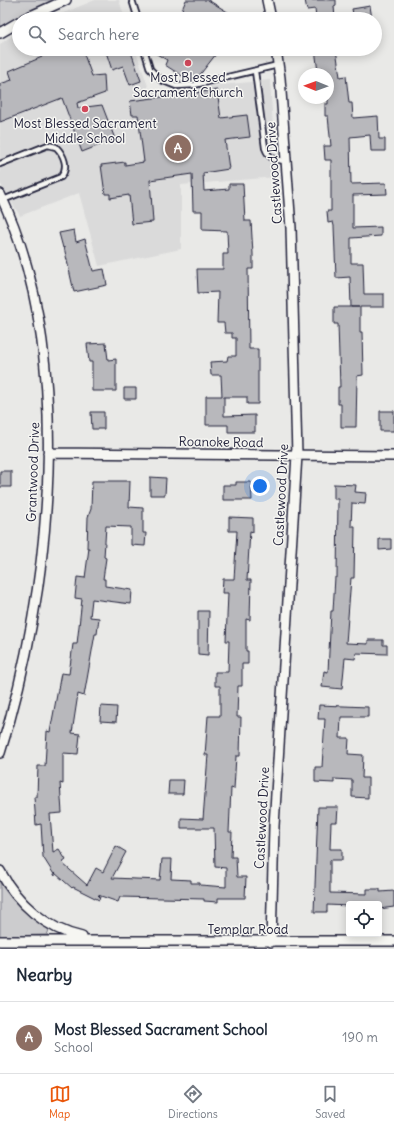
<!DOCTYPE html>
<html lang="en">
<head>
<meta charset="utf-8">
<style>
	body { margin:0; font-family:Delius,sans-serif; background:#f2f2f3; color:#1f2937 }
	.controls { position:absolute; right:12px; bottom:12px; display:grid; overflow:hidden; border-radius:4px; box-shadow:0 2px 10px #0003 }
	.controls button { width:36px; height:36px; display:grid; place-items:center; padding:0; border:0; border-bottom:1px solid #e0e1e3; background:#fff; color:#1f2937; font:20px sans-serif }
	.compass { position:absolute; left:298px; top:68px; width:36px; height:36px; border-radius:50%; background:#fff; box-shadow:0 2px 10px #0003; rotate:271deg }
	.you { position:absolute; left:260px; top:486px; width:14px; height:14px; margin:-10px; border:3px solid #fff; border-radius:50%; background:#1a73e8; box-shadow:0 0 0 6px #1a73e833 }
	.badge { display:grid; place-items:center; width:26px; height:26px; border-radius:50%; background:#ea580c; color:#fff; font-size:13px; font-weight:700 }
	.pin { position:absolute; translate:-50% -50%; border:2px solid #fff; box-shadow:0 1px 4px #0006 }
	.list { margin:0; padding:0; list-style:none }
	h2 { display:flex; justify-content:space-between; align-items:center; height:52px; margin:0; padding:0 16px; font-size:17px }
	h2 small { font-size:13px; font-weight:400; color:#747a83 }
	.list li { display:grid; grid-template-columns:26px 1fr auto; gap:12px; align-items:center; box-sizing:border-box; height:72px; padding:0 16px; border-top:1px solid #e0e1e3 }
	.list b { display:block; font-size:15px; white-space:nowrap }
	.list p { margin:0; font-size:13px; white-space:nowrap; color:#747a83 }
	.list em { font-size:13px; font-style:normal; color:#747a83 }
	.icon { flex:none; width:22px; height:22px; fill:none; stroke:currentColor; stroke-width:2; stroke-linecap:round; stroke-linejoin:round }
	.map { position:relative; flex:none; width:394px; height:949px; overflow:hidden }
	.search { position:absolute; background:#fff; box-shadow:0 2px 10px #0003; left:12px; right:12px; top:12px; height:44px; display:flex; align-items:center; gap:10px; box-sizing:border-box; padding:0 14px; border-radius:22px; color:#747a83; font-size:15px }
	.sheet { height:124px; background:#fff }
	nav { display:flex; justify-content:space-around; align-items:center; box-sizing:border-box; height:56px; border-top:1px solid #e0e1e3; background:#fff; font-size:11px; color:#747a83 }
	nav a { display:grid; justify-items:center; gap:2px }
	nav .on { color:#ea580c }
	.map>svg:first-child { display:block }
	.built { fill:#dadada }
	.green { fill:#ccccce; stroke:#777784 }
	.building { fill:#b8b8bc; stroke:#22223b }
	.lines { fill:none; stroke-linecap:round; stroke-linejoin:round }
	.lane-casing { stroke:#22223b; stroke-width:8 }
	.street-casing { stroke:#22223b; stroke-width:12 }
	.lane { stroke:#f6f6f2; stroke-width:4.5 }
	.street { stroke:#f6f6f2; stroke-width:9 }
	.poi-dot { fill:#d1495b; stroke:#f6f6f2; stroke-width:1.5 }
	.labels { text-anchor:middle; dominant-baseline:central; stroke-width:3; stroke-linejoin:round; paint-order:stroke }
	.poi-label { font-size:13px; fill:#22223b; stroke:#f6f6f2 }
	.street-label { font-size:13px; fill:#22223b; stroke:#f6f6f2 }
</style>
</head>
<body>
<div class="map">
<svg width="394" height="949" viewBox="0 0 394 949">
	<rect width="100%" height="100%" fill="#e9e9e7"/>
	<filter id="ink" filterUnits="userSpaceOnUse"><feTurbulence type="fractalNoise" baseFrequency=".025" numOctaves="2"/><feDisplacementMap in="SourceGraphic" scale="8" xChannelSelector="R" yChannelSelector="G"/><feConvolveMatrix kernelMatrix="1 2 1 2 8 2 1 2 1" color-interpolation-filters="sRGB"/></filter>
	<g filter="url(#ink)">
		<!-- built -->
		<path class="built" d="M95,0H119L125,19H49Z
			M19,31V49H135L150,92L270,80L276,177L181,185V249L99,266L79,193L20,216L0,183V44Z"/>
		<!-- green -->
		<path class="green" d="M0,0H54L0,27Z
			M0,877L17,903L49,930L47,935L0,936Z"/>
		<!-- building -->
		<path class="building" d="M186,0H208L239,19H178Z
			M305,0H336V5L334,6L335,19H316L315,9L307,10Z
			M370,6L372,19H354L352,9Z
			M47,49H82L92,76L104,75L105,93L77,103L78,108L102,105L115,139L82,152L62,98L0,122V84L12,80L9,71L42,57L40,52Z
			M105,49H130L141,81L130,85L123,66L112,70Z
			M148,49H220L195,81H190L165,65L167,60Z
			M315,49H336L340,77L346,76L349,103H352L353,118L378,116L379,139H385V151H371L370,135L350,137L351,184L386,183L387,194L353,195V228L381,227V236L351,238V263H363L364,294H384V307H360V332H362L363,375L357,376L356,427H341V404H338V387H340L338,324H334V307H359H351L350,277L336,278L334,226L333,222L328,223L327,211H331V160H325L324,146H331L328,116H325V104H328V71L318,72Z
			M217,90L221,118L247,115L250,137L225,140L229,169L203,173L204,191L229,189V184H243L245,221H251L253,254V269H248L249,349H258V404H247V397H224V416L255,415V432H228V425H206V396H222L221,375H211L210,362L227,361L228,356H236V338H232V333H225L224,323H217L218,292L198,293L197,269H223V254H228L227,231L202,230V211H193L192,174L150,180L153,222L132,224L129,195L110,198V194H105L101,165L125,162V165L144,162L138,115H132L130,101Z
			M74,230L76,242L85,239L93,271L104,269L107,285L74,292L64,247L63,248L59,233Z
			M106,343L108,360L116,359V391H92V362H89L87,344Z
			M124,388H136V399H124Z
			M380,411H394V431H380Z
			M91,412H104V429H92Z
			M0,471H11V487H0Z
			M150,477L166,478L165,495H150Z
			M92,481H130L129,507L143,508V533H146L145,546L131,545V527L106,526L104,557L106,558L103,579H105V586L132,590L131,604L92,599L90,617L99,618L97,634H95L84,696L78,694L72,733L80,734L78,754L63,753V784L60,783L62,813L50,814L53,852L59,849L66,860L62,863L87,885L96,868L103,872L116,846L126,852L112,878L160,880L162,859H172L171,879L191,880V883H200V885L226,887V868L215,867L214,828H181V818L203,819L208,755H205L208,716H220V686H215V672H228L229,641H226L228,593H222L223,579H234L237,531H229V517L253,518V532L250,531L247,580H251L250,620L246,619V651H248V664H242V686H238L237,717H241L240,756H236L234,789L231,788L229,832H232L231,857H236L237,877H246L245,898H218V902L204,901V899L120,897L118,902L98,895L100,897L99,900L73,887L72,888L55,873V876L43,857L41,824L36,825L34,797H37L38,766H45L47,731L50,732L61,673L69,674L73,644H77L82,599L75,598L77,577L85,578L89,548H87L88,517L91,509Z
			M236,482H251L252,500H223V485H236Z
			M334,484L356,485L355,492L366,493L365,504L352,503L351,526H355L354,578H351L346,643L368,644V640H383V645H387V654L356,653L355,659L345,658L342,689L322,687L324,671L328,672L331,611H333L335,577H337L338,499H334Z
			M379,539H391V549L379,550Z
			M198,611H209L208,655L198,654Z
			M319,705L368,707V717H341L340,738H349L348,754L363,755L362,778H368V798L352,797V780L334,779V783L315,782V767H322L325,719H318Z
			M101,706L117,707L116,722L100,721Z
			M169,780H184L183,794H168Z
			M318,807H338L337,822H331L330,849H342V860H330V893L367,894V889H380V892L394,891V907L379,909V904H349V906L327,905V912H314Z"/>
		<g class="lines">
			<!-- lane casing -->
			<g class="lane-casing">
				<path id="lane" d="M132,0L138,19
					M144,49L150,69L161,80L176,86L194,85L278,65
					M255,71L265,148C269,159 275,160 286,161
					M0,164L48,145L56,147C64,155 69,167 61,177L3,200"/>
			</g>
			<!-- street casing -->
			<g class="street-casing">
				<path id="street" d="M267,0L271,19
					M24,19L66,0
					M0,33L19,22
					M0,194C76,353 52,589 0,753
					M48,453L394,456
					M0,871C17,903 46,929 82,937
					M0,941H394
					M271,942L274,826L297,455L291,228L280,78L276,49"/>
			</g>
			<!-- lane -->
			<use href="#lane" class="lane"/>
			<!-- street -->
			<use href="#street" class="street"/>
		</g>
	</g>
	<!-- markers -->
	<g class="poi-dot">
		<circle cx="188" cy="63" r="4"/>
		<circle cx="85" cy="109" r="4"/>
	</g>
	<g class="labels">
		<!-- poi labels -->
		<g class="poi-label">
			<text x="188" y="77">Most Blessed<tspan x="188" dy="15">Sacrament Church</tspan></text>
			<text x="85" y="123">Most Blessed Sacrament<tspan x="85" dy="15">Middle School</tspan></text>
		</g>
		<!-- street labels -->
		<g class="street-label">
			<text transform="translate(274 173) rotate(-94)">Castlewood Drive</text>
			<text transform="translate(221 442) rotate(1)">Roanoke Road</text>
			<text transform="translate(33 472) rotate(-88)">Grantwood Drive</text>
			<text transform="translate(281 495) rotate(-87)">Castlewood Drive</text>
			<text transform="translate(262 818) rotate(-87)">Castlewood Drive</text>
			<text x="248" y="929">Templar Road</text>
		</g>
	</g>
</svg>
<div class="controls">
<button><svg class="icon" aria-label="locate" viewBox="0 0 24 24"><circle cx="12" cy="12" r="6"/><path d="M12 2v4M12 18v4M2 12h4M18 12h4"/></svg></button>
</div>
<svg class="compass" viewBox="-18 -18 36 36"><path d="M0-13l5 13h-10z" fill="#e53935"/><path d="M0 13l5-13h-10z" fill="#747a83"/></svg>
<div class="you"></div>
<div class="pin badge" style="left:178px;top:148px;background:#8d6e63">A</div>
<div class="search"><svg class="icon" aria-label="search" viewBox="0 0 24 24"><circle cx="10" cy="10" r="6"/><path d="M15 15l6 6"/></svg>Search here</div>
</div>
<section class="sheet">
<h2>Nearby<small></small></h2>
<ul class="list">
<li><span class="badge" style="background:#8d6e63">A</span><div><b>Most Blessed Sacrament School</b><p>School</p></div><em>190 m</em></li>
</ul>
</section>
<nav>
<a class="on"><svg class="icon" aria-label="map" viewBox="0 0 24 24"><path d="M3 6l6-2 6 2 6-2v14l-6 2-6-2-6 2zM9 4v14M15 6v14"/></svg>Map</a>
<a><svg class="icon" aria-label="directions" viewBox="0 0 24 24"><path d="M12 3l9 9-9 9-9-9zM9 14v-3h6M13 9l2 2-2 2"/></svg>Directions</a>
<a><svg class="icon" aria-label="saved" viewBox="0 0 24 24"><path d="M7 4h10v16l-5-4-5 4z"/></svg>Saved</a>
</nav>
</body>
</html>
